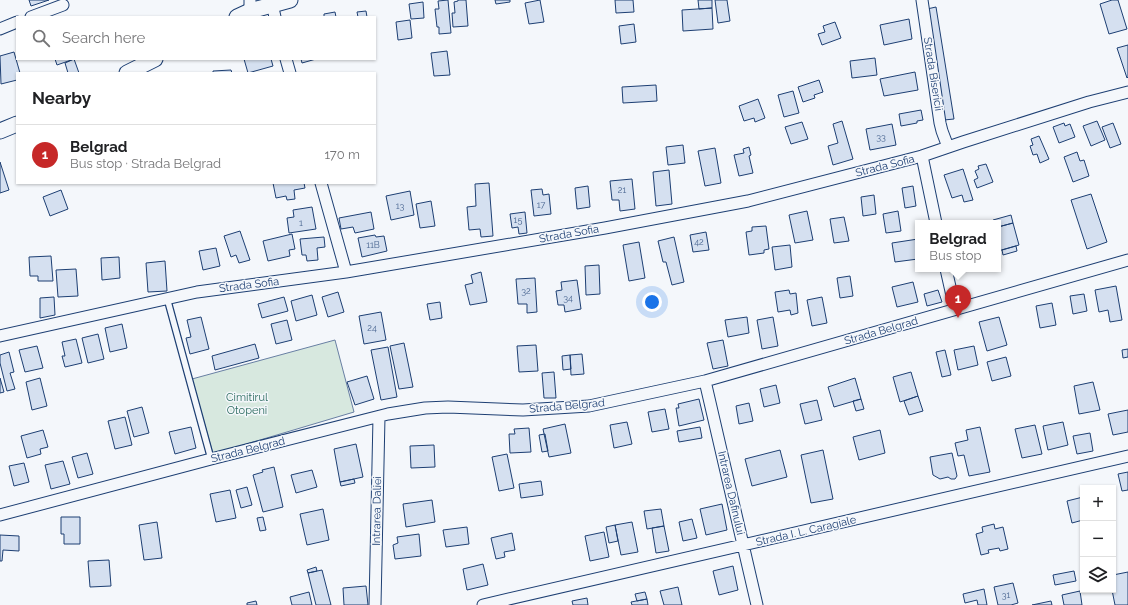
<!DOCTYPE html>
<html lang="en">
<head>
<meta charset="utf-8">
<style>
	body { margin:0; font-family:Raleway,sans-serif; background:#f6f6f6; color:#202124 }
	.controls { position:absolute; right:12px; bottom:12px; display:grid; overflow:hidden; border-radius:0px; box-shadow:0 1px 3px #0004 }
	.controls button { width:36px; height:36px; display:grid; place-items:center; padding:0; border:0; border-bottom:1px solid #e0e0e0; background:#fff; color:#202124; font:20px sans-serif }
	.you { position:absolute; left:652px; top:302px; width:14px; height:14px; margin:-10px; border:3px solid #fff; border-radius:50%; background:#1a73e8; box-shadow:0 0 0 6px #1a73e833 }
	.badge { display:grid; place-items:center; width:26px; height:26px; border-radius:50%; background:#c62828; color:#fff; font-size:13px; font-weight:700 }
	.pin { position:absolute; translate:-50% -33px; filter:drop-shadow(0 1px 2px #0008) }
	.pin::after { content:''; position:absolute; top:21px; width:14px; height:12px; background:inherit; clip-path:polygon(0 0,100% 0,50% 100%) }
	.popup { position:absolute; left:915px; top:220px; width:86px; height:52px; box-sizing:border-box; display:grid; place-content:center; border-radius:0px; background:#fff; filter:drop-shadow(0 1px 3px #0005); font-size:13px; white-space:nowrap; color:#757577 }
	.popup b { font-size:15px; color:#202124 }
	.popup::after { content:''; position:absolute; left:50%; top:100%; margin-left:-8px; border:8px solid transparent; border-top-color:#fff }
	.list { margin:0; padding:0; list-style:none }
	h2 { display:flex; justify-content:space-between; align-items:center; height:52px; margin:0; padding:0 16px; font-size:17px }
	h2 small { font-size:13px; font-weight:400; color:#757577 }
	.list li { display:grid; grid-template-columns:26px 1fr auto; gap:12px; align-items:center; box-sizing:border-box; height:60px; padding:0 16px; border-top:1px solid #e0e0e0 }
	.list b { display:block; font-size:15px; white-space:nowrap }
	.list p { margin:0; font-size:13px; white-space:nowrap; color:#757577 }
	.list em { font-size:13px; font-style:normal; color:#757577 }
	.icon { flex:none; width:22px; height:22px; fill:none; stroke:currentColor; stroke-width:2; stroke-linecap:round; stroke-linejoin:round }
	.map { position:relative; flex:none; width:1128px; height:605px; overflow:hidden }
	.search { position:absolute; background:#fff; box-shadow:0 1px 3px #0004; left:16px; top:16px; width:360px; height:44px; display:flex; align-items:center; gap:10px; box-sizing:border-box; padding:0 14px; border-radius:0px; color:#757577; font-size:15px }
	.panel { position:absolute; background:#fff; box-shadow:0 1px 3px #0004; left:16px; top:72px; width:360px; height:112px; border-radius:0px }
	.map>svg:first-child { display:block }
	.green { fill:#d7e8df; stroke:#687fa3 }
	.building { fill:#d5e0f0; stroke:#1d3f73 }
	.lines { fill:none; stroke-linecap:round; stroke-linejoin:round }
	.service-casing { stroke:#1d3f73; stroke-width:8 }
	.minor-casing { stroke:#1d3f73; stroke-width:13 }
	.secondary-casing { stroke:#1d3f73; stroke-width:17 }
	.service { stroke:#f4f7fb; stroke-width:5.5 }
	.minor { stroke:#f4f7fb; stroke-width:11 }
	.secondary { stroke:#f4f7fb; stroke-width:15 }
	.labels { text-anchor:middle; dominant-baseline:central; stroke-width:3; stroke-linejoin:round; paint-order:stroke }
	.number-label { font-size:9px; fill:#4b6792 }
	.street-label { font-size:11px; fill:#1d3f73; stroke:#f4f7fb }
	.park-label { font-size:11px; fill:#2c6c60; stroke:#f4f7fb }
</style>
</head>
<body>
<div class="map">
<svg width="1128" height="605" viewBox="0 0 1128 605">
	<rect width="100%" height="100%" fill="#f4f7fb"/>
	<!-- green -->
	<path class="green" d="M335,340L354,412L213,454L192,379Z"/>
	<!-- building -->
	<path class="building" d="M29,0H49L31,6Z
		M448,0L451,33L439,34V27H437L435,9H439L438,1Z
		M458,0H466L468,26L453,27L452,13H455L454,2L458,1Z
		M495,0H510V2L496,4Z
		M540,0L544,22L529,24L525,3Z
		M615,0H633L634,12L616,13Z
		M698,0H712V8L699,9Z
		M715,0H727L730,21L718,23Z
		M1112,0H1118L1127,29L1109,34L1100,4Z
		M423,2L424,18L411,19L409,4Z
		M936,7L954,119L944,120L927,9Z
		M712,8L713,29L683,31L682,10Z
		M366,11L367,17H358L357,12Z
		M335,12L336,17H324V14Z
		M909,19L912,39L884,45L880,25Z
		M410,20L412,38L398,40L396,22Z
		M835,22L841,38L822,45L818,34L825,32L823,26Z
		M634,24L636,42L621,44L619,26Z
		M1128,45V77L1127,78L1117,48Z
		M447,51L450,75L434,76L431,53Z
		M14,52L20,73H17V80L1,84L0,56Z
		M875,58L877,75L852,78L850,61Z
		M55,59H74L57,65Z
		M74,59L79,73H68L65,63Z
		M244,59H271L273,66L248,73Z
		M301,59H316L302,63Z
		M231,70L232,73H213V71Z
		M915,72L918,90L884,96L880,79Z
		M819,80L823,92L814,95L815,98L803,102L798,87Z
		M656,85L657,101L623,103L622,87Z
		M793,91L799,113L784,117L778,95Z
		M758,99L765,118L755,122L754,118L744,121L739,106Z
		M921,110L923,120L917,121V123L901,126L899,114Z
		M842,121L853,159L833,165L828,146L838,143L833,124Z
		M1097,121L1105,140L1091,146L1083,126Z
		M802,122L808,139L791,144L785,127Z
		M1064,123L1065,126L1070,124L1075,137L1059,143L1053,127Z
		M1113,123L1121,144L1110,148L1102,127Z
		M892,124L896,145L870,150L866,129Z
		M1039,136L1049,159L1040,163L1037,154L1033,155L1030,146L1033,145L1031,139Z
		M683,145L685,163L668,165L666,147Z
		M749,147L751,155L749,156L753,173L739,176L734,155L744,153L743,149Z
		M715,148L721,183L705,186L698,151Z
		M1077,152L1080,161L1084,160L1089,176L1073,182L1064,157Z
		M0,162L9,190L0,193Z
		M986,164L993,182L977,188L974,180L978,178L975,171L979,169L978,166Z
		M963,169L973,200L964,202L962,195L952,198L944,175Z
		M669,170L672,204L656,206L653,172Z
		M632,179L635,209L620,211L619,200H612L610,181Z
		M273,183H304L305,188L294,190L295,199L287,200L286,196L276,198Z
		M489,183L493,236L481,237L480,229L469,230L467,207L476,206L475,184Z
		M588,186L590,207L577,209L575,188Z
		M913,186L916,206L905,208L902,188Z
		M542,189L543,195L549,194L551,214L534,216L531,190Z
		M61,190L68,209L50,216L43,197Z
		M410,191L414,215L391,220L386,196Z
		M1091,194L1107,242L1087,249L1071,200Z
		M874,195L876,214L863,216L861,197Z
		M431,201L435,226L420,228L416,204Z
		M312,207L316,229L289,233L287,218L294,217L293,210Z
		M807,211L813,240L795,243L789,215Z
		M898,211L901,231L886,233L883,214Z
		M371,212L374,229L355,233L353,227L341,229L339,218Z
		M525,212L527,233L519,234L518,227L512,228L510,214Z
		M1011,215L1013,223L998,227V223H994L993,220Z
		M844,217L849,241L834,243L830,219Z
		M1013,223L1019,245L998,251V227Z
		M766,226L769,249L764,250V253L749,255L746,232L752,231V227Z
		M240,231L250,260L239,263L236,255L231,257L224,236Z
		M706,232L709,250L693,252L690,235Z
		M292,234L295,249L289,250L290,256L268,261L263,241Z
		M375,235L376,237L384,236L387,251L362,257L358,238Z
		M324,237L325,247L317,248L318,260L307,261L306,255H302L300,239Z
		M674,237L684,282L672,285L666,262H663L658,241Z
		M918,239V259L895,262L892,243Z
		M639,242L645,278L629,281L623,245Z
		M790,245L792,267L775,270L772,247Z
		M1016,246L1017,251L1003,255L1002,250Z
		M216,248L220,266L203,270L199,251Z
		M51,256L53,281H38V276H30L29,257Z
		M119,257L120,278L102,280L101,258Z
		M165,261L167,291L148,292L146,263Z
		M599,265L600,294L586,295L585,266Z
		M76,269L78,296L58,297L56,270Z
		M481,272L487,302L470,305L465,285L473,283L471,275Z
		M850,276L853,296L840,298L837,278Z
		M535,278L537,312L527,313V304H518L516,279Z
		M577,280L581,309L565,312L564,305H558L556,291L562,290L561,282Z
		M913,282L918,302L897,307L892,287Z
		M1116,286L1122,320L1110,322L1108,310L1099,312L1095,290Z
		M789,290L790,294L796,293L798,313L791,315L790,310L778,312L775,292Z
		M938,290L942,302L927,306L924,294Z
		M338,292L344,312L328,317L322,297Z
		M1084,294L1087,311L1073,314L1070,296Z
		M312,295L317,315L296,321L291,301Z
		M54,297L55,315L40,318V298Z
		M284,297L288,311L262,318L258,304Z
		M822,297L827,323L812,326L807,300Z
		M440,302L442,318L430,320L427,304Z
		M1052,303L1056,325L1040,328L1036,306Z
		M381,312L386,340L364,344L359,316Z
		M201,317L209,349L190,354L186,338L191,337L187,320Z
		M747,317L749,333L728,337L725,320Z
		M773,317L778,346L762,349L757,320Z
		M999,317L1007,345L987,351L979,322Z
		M287,320L292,340L276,344L271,324Z
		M122,324L127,348L110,352L105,328Z
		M98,334L104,359L88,363L82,338Z
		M76,339L82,363L65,367L62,356H65L62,342Z
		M723,340L728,366L713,369L707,343Z
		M404,343L413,387L399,389L390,346Z
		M255,344L259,358L215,370L212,356Z
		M536,345L538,371L519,372L517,346Z
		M37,346L43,368L25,372L19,350Z
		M974,346L978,365L958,370L954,350Z
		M388,347L397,397L381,400L371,350Z
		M1128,349V357L1123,358L1122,350Z
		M945,350L951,375L942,377L936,352Z
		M9,352L14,372L10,373L15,389L7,391L0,363V355Z
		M582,354L584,374L571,375L570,355Z
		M570,355L571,369L563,370L562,356Z
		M1006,357L1011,376L992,381L987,362Z
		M554,372L556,398H544L542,373Z
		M911,372L918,396L900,402L893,377Z
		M367,376L374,399L355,405L347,382Z
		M0,378L4,392L0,393Z
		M40,378L47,406L32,410L26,382Z
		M855,378L861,399L834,407L828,387Z
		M1093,382L1100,410L1079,414L1074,386Z
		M776,385L780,403L764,407L760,389Z
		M918,396L923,411L909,415L904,401Z
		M699,399L704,420L679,426L676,408H679L678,404Z
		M861,399L864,409L856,411L853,401Z
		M817,400L822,420L805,424L800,404Z
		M749,403L753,421L739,424L736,406Z
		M142,407L149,433L134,437L127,411Z
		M665,409L669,429L652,432L648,412Z
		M1128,410V432L1113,435L1108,414Z
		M125,417L132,445L115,449L108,421Z
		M627,422L632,444L614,448L610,425Z
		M1063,422L1068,445L1048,450L1043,426Z
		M565,424L571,453L549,457L543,429Z
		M1035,425L1042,454L1022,458L1015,429Z
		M191,427L196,448L175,454L169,432Z
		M700,427L702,438L679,442L677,431Z
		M980,427L990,472L969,476L964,455L958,456L955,443L968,440L966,430Z
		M529,428L531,452L510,453L509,434H515L514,429Z
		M43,430L48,447L40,449L41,454L27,458L21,436Z
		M880,430L885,453L859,460L853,437Z
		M1090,433L1093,451L1077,454L1073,436Z
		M545,434L548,451L542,452L539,435Z
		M356,444L363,477L340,482L334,449Z
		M434,445L435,467L411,468L410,446Z
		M780,450L787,477L752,486L745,459Z
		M823,450L833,499L811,503L801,455Z
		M87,453L93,474L78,478L72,457Z
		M952,453L957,476L955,479H951L948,477L940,479L933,475L930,457Z
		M507,454L514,488L499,491L492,457Z
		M63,461L70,484L51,489L45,465Z
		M24,463L29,482L14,486L9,466Z
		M274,467L283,507L263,512L253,475L263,472L262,470Z
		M312,470L317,487L296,493L291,475Z
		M1128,472V490L1122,491L1118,474Z
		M354,479L355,483L341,486L340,482Z
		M541,481L543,495L521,498L519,484Z
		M247,487L252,505L241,508L236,490Z
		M230,490L236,518L216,522L210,494Z
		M1083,497V520L1072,523L1067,501Z
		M432,500L435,522L406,527L403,504Z
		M722,504L727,530L706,535L700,509Z
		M323,509L329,540L307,545L300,514Z
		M661,509L664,526L647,529L644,511Z
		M61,517H80V544H64V534H61Z
		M263,517L266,530L260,531L257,518Z
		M692,519L697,538L683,541L679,522Z
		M157,522L162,558L144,560L139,525Z
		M632,522L638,552L621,555L615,525Z
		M994,524L995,529L1003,527L1008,549L1000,551L999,548L988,550L989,553L981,555L976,534L983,532L982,527Z
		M615,525L618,541L609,543L606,527Z
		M664,526L669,551L656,553L652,528Z
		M467,527L469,544L446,547L443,530Z
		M604,532L609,557L590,561L585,536Z
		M512,533L515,550L504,552L505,557L496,559L491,538Z
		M419,534L421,556L395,559L393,545L398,543L397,537Z
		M0,535L19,536V551L3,550L2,561H0Z
		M109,560L111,586L90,587L88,561Z
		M483,564L488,585L467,590L463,569Z
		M733,566L738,590L719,595L713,571Z
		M316,567L317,571L308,573L307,570Z
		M322,570L331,605H316L308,573Z
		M1074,571L1076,581L1055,585L1053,575Z
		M1128,572V605H1115L1112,590H1113V575Z
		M1013,583L1018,603L1011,605H998L994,587Z
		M366,586L368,605H344L343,588Z
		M678,587L682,605H664L660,591Z
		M984,589L987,605H978L977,600L965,603L963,594Z
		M1080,591L1082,605H1064L1062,595Z
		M309,592L312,605H292L290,597Z
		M645,592L647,599L637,601L635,594Z
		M587,598L588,605H573L572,601Z
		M647,599L648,605H632L631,602Z
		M256,601L257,605H247V603Z
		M1051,601L1052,605H1032Z"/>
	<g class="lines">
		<!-- service casing -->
		<g class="service-casing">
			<path id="service" d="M167,298L211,459"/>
		</g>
		<!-- minor casing -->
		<g class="minor-casing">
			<path id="minor" d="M922,0L940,123L942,131L948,147
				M272,4L275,17
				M250,11V0
				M31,17L63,5
				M0,29L17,22
				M286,59L290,73
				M922,156L936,223
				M321,183L346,272
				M946,269L955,309
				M0,336L197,292L346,272L605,228L748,201L922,156L963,142L1089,102L1128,92
				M705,381L757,605
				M0,515L211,459L388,414L425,408L448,407L523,410L589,406L705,381L1128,260
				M375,605L379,417
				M483,605L1128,456"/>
		</g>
		<!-- secondary casing -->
		<g class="secondary-casing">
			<path id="secondary" d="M237,17L250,11L290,0
				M127,73L155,59
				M0,131L17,124"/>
		</g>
		<!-- service -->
		<use href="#service" class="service"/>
		<!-- minor -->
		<use href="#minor" class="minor"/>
		<!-- secondary -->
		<use href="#secondary" class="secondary"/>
	</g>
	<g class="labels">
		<!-- number labels -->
		<g class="number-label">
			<text x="881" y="137">33</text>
			<text x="622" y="190">21</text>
			<text x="541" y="205">17</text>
			<text x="400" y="206">13</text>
			<text x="518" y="220">15</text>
			<text x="301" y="223">1</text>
			<text x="699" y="242">42</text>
			<text x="373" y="245">11B</text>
			<text x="526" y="291">32</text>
			<text x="568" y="298">34</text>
			<text x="372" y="328">24</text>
			<text x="1006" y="595">31</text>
		</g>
		<!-- street labels -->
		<g class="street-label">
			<text transform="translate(933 74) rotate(81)">Strada Bisericii</text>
			<text transform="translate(885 166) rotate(-14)">Strada Sofia</text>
			<text transform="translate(569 234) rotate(-10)">Strada Sofia</text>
			<text transform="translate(249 285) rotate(-7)">Strada Sofia</text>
			<text transform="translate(881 331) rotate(-16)">Strada Belgrad</text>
			<text transform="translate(567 406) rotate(-5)">Strada Belgrad</text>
			<text transform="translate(248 450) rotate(-14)">Strada Belgrad</text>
			<text transform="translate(731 493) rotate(77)">Intrarea Dafinului</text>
			<text transform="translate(377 511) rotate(-89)">Intrarea Daliei</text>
			<text transform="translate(806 531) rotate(-13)">Strada I. L. Caragiale</text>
		</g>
		<!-- park labels -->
		<g class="park-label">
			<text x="247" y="397">Cimitirul<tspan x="247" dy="13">Otopeni</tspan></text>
		</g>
	</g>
</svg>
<div class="controls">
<button>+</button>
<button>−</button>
<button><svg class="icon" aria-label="layers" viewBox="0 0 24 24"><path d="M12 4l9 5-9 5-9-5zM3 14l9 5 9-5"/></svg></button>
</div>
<div class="you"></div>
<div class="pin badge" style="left:958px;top:318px">1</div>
<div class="popup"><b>Belgrad</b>Bus stop</div>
<div class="search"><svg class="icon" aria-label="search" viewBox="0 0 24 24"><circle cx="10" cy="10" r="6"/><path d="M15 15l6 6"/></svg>Search here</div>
<section class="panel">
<h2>Nearby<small></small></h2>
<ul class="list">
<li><span class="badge">1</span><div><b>Belgrad</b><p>Bus stop · Strada Belgrad</p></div><em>170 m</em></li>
</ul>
</section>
</div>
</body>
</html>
